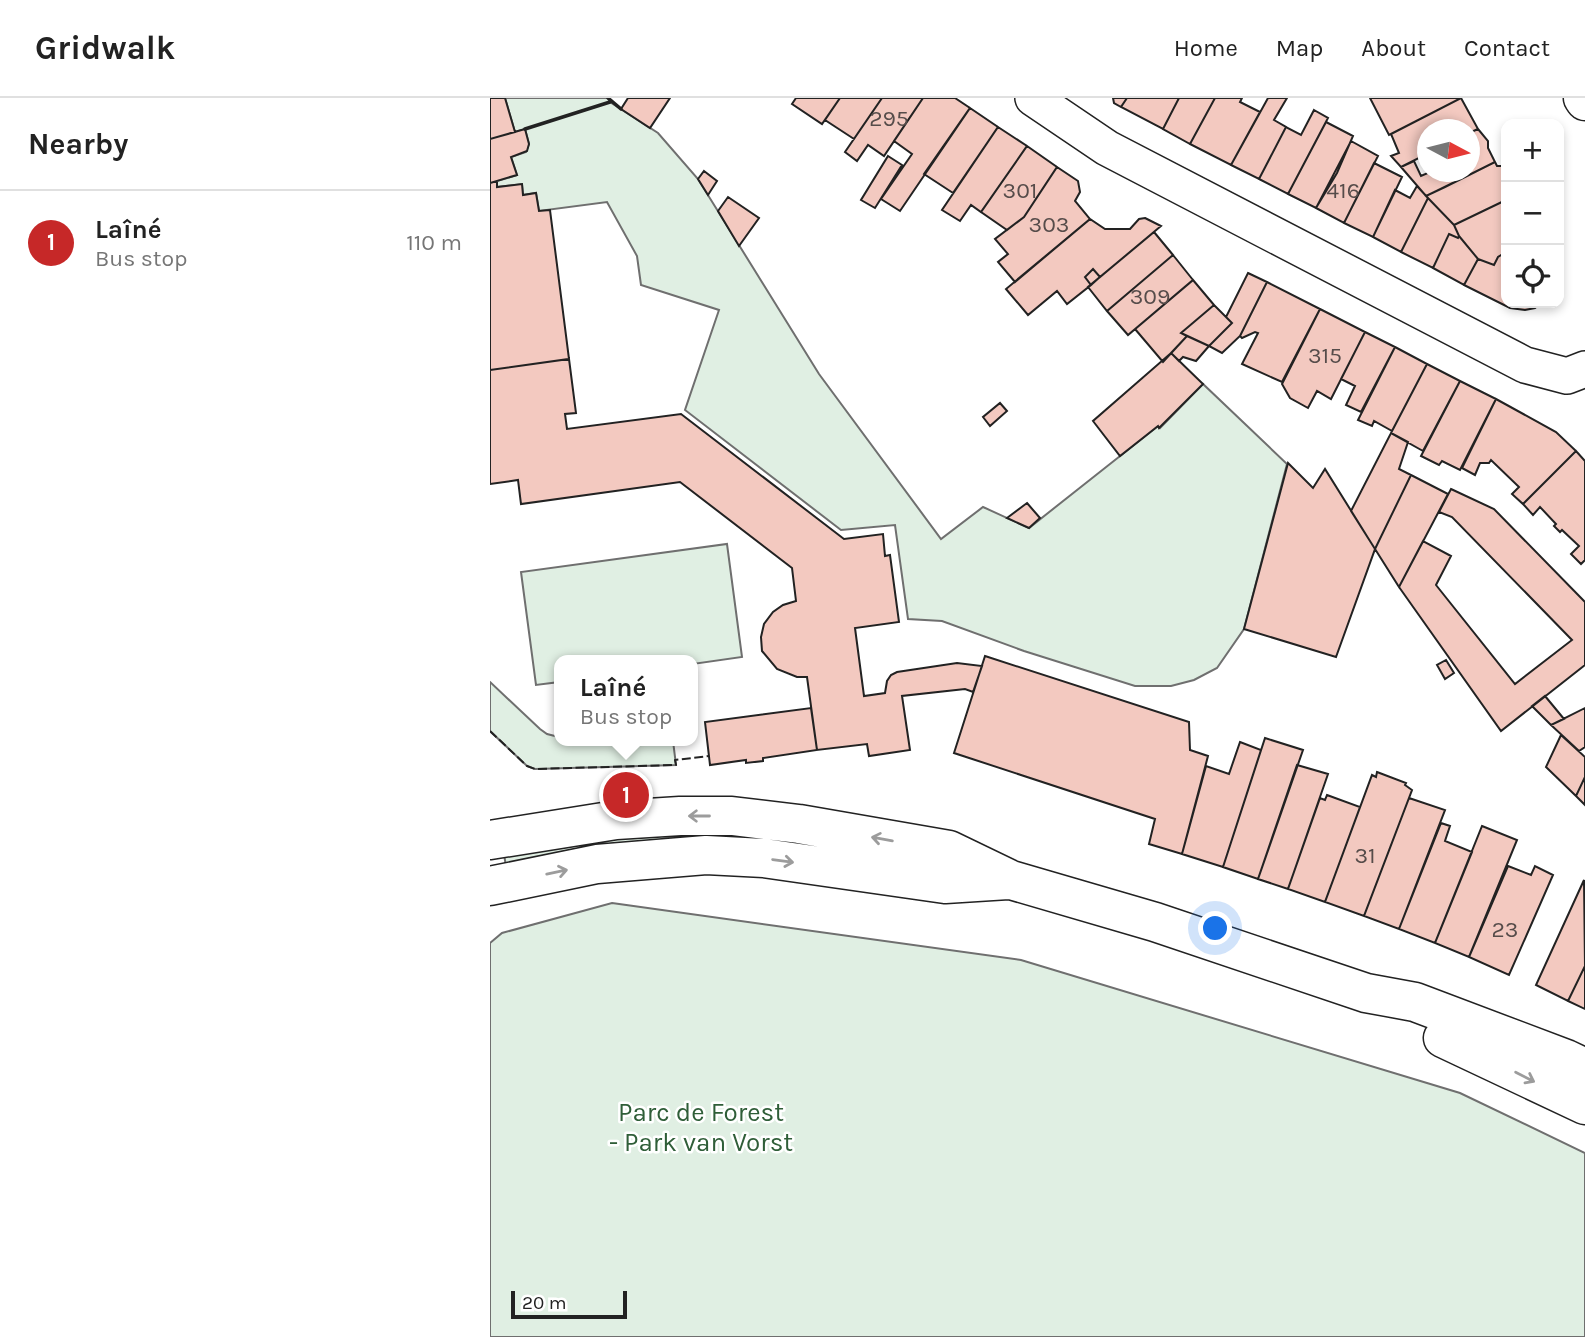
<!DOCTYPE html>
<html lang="en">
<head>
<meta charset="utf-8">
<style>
	body { margin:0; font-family:Karla,sans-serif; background:#f2f2f2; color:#222 }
	.controls { position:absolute; right:21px; top:21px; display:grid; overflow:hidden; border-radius:14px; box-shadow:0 4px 10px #0003 }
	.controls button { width:63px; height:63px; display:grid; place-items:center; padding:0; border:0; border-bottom:2px solid #e0e0e0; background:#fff; color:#222; font:35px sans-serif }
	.compass { position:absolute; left:927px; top:21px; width:63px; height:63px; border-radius:50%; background:#fff; box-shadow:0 4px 10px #0003; rotate:97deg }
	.scale { position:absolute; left:21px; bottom:18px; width:116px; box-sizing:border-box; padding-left:7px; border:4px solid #222; border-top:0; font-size:19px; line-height:24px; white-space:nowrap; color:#222; -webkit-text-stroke:5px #fff; paint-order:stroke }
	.you { position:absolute; left:726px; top:831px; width:24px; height:24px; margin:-18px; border:5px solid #fff; border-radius:50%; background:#1a73e8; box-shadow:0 0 0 10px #1a73e833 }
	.badge { display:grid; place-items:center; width:46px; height:46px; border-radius:50%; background:#c62828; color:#fff; font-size:23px; font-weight:700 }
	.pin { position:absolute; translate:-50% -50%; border:4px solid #fff; box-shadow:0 2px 7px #0006 }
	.popup { position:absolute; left:64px; top:557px; width:144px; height:91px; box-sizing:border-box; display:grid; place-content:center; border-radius:14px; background:#fff; filter:drop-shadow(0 2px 5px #0005); font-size:23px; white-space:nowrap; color:#767676 }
	.popup b { font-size:26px; color:#222 }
	.popup::after { content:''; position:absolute; left:50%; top:100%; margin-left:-14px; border:14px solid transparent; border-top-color:#fff }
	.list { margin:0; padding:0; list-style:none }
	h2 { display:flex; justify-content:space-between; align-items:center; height:91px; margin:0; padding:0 28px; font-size:30px }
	h2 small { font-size:23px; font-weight:400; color:#767676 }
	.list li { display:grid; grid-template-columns:46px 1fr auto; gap:21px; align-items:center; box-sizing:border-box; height:105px; padding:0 28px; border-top:2px solid #e0e0e0 }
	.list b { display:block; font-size:26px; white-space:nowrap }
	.list p { margin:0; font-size:23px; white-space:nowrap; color:#767676 }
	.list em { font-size:23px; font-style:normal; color:#767676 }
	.icon { flex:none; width:38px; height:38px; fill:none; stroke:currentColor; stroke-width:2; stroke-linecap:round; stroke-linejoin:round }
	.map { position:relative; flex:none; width:1095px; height:1239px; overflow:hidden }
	header { display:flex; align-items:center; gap:42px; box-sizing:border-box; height:98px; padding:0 35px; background:#fff; border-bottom:2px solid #e0e0e0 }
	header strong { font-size:33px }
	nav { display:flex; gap:38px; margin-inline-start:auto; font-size:24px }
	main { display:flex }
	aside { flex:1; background:#fff }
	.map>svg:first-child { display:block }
	.green { fill:#e0efe3; stroke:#6f6f6f; stroke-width:2 }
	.building { fill:#f3c9c0; stroke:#222; stroke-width:2 }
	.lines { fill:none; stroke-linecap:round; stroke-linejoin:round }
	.minor-casing { stroke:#222; stroke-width:38 }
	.tertiary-casing { stroke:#222; stroke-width:41 }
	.secondary-casing { stroke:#222; stroke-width:41 }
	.minor { stroke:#fff; stroke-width:35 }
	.tertiary { stroke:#fff; stroke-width:38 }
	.secondary { stroke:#fff; stroke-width:38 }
	.fence { stroke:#222; stroke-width:2; stroke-dasharray:9 3.5; stroke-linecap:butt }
	.wall { stroke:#222; stroke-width:3.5 }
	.oneway { stroke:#9c9c9c }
	.labels { text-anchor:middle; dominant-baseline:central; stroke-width:5; stroke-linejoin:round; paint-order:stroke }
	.number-label { font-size:23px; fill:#564c4a }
	.park-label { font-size:26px; fill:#2f5e38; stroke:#fff }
</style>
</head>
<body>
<header>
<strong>Gridwalk</strong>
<nav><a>Home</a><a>Map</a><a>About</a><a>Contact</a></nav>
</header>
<main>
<aside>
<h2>Nearby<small></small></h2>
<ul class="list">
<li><span class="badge">1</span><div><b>Laîné</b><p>Bus stop</p></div><em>110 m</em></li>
</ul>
</aside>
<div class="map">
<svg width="1095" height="1239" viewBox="0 0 1095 1239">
	<rect width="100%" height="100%" fill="#fff"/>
	<!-- green -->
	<path class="green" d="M15,0H118L120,4L168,35L208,81L329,276L451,441L493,409L539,430L668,328L670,330L713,286L797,366L754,531L727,570L704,582L681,588H645L534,553L452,523L418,521L405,427L351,432L195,312L229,212L151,187L147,158L117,104L49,113L46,95L33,97L32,86L7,89V83L27,77L21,59L36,54L39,46L35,31L25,34Z
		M237,446L252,559L203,566L202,562H69V584L46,587L31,474Z
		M0,584L50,631L57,636L69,639V643H183L186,667L45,671L37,668L0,633Z
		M265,733L264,746L16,769L14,756L129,738Z
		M122,805L531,862L970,995L1095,1055V1239H0V845L12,835Z"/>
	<!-- building -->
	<path class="building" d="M0,0H15L25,34L0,41Z
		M138,0H180L160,30L131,11Z
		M306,0H350L332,26L302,6Z
		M350,0H392L364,41L335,22Z
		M392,0H433L394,58L378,47L367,63L355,54Z
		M433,0H465L480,10L410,113L391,101L422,56L404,43Z
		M623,0H637L631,9L624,5Z
		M637,0H689L673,31L631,9Z
		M689,0H725L700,46L673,31Z
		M725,0H752L750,4L770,14L741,67L700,46Z
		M778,0H797L784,22L796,29L769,81L741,67Z
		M880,0H971L899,37Z
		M971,0L988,31L979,35V32H937V56L911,69L901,58L909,55L901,36Z
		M480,10L508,29L463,95L434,76Z
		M824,12L838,20L798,96L769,81L796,29L811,37Z
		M836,24L863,38L847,75L826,110L798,96Z
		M508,29L537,48L491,114L481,107L470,123L452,112Z
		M35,31L39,46L37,53L21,59L27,77L0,85V41Z
		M988,31L998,43V50L1005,64L955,89L936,98L911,69L924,63L931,78L940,74H979V35Z
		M861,43L888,58L854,125L826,110Z
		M537,48L567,69L534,119L517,132L491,114Z
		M398,58L412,67L385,110L371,102Z
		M1005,64L1007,68H1013L1016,74V102L964,127L936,98Z
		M884,65L912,79L883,139L854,125Z
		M567,69L588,83L590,94L585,103L600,121L525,184L508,164L518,156L505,141L534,119Z
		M214,73L227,83L218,97L208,81Z
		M7,83V89L32,86L33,97L46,95L49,113L60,112L79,261L0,272V85Z
		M927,88L938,100L911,154L883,139L905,92L920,100Z
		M238,99L269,120L249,148L228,113Z
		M938,100L964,127L969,138L968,140L959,136L943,170L911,154Z
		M1016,102V143L1014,144L1016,154L1008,159L1004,167L988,161L969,138L964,127Z
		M655,120L671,128L610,179L603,171L595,179L601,187L577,206L567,193L538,217L516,191L600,121L615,131H640L649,121Z
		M664,134L683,157L617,213L598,189Z
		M959,136L968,140L969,138L988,161L974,187L943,170Z
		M1016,143V205H1051L1045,210L1035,212L1020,210L974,187L988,161L1004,167L1008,159L1016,154L1014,144Z
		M683,157L703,182L638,237L617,213Z
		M603,171L610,179L601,187L595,179Z
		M758,175L777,184L750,238L732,255L719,248L742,225L736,219Z
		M703,182L724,207L691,235L697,238L673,264L645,231Z
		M777,184L830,211L792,284L752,266L768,235L765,234L752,240L750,238Z
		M724,207L742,225L719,248L691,235Z
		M830,211L875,234L841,301L827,293L818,310L800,300L792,286Z
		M875,234L905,249L871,314L856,307L865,288L851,281Z
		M697,238L719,248L706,263L693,259L689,263L681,255Z
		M905,249L937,266L902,333L884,323L882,328L868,322Z
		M681,255L713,286L669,330L668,328L630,358L603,323Z
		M79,261L86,315L75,316L77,331L191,316L354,441L393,436L395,458L400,457L409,524L365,530L374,598L395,595L397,583L401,577L407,574L467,565L492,568L483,594L475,591L412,598L420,652L379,658L377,646L327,652L317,579H307L287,571L272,553L271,539L274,526L283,514L293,507L306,503L302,470L190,384L31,406L28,382L0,386V272Z
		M937,266L970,283L933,353L901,335Z
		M970,283L1006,301L970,372L952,363L949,367L931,358Z
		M1006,301L1066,334L1086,353L1033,406L1022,396L1029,389L1001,362L999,365H990L985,377L972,370Z
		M510,305L517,313L500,328L493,319Z
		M901,335L918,344L909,371L921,377L885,451L861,413Z
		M1086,353L1095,363V462L1091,466L1081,456L1089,448L1072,432L1070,434L1064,428L1066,426L1050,409L1043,417L1033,406Z
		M798,365L823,390L835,371L885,451L846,559L754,531Z
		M921,377L958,396L909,489L885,451Z
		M961,391L1004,411L1095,504V567L1011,633L909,489L933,443L961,458L946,487L1025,586L1082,542L962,419L949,414Z
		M537,405L550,420L539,430L517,420Z
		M495,558L699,624L700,652L718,658L692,756L659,746L665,721L464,655Z
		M956,562L964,575L955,581L947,567Z
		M1055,598L1074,621L1061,627L1042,608Z
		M321,610L327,652L273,660V663L256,665V662L220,667L215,624Z
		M1095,610V649L1089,653L1061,627Z
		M1071,637L1095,659V679L1086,698L1056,669Z
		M775,640L813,652L768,781L733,769Z
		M750,644L771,652L733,769L692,756L716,668L739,676Z
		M807,667L838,676L798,791L768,781Z
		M887,674L916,685L915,687L922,692L874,818L835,804L882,677L886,679Z
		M1095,679V707L1086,698Z
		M837,697L870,709L835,804L798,791L830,700L835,702Z
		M919,700L955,712L909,831L874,818Z
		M951,725L960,728L955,743L982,754L945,845L909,831Z
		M992,728L1027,742L979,859L945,845Z
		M1018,768L1041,777L1045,768L1063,777L1019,877L979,859Z
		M1094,782L1095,868L1078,903L1046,887Z
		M1095,868V911L1078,903Z"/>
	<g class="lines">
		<!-- minor casing -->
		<g class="minor-casing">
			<path id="minor" d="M543,0L617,50L1035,267L1077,278L1095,271"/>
		</g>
		<!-- tertiary casing -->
		<g class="tertiary-casing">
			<path id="tertiary" d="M1093,0L1095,3"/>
		</g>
		<!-- secondary casing -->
		<g class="secondary-casing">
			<path id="secondary" d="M0,742L126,722L190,718H242L309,726L459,752L521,782L665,824L876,895L925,904L1076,961L1095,970
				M0,788L107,766L216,757L274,760L455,786L518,782
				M953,940L1095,1007"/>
		</g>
		<!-- minor -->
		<use href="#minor" class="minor"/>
		<!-- tertiary -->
		<use href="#tertiary" class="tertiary"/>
		<!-- secondary -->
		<use href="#secondary" class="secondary"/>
		<!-- fence -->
		<path class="fence" d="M0,633L37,668L45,671L186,667L185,662L219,658"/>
		<!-- wall -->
		<path class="wall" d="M118,0L131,11
			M35,31L120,4"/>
	</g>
	<!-- one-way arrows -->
	<defs><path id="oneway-shaft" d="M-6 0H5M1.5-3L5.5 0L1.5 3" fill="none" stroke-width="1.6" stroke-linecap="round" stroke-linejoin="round" transform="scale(1.75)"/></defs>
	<g class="oneway">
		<use href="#oneway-shaft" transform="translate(209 718) rotate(-180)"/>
		<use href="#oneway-shaft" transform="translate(392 741) rotate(-170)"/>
		<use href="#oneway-shaft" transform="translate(293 763) rotate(8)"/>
		<use href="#oneway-shaft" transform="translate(67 774) rotate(-12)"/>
		<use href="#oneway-shaft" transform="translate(1035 979) rotate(27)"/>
	</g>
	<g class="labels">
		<!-- number labels -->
		<g class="number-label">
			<text x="399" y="20">295</text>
			<text x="530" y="92">301</text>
			<text x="853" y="92">416</text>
			<text x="559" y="126">303</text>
			<text x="660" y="198">309</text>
			<text x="835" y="257">315</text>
			<text x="875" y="757">31</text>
			<text x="1015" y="831">23</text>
		</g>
		<!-- park labels -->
		<g class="park-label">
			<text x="211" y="1014">Parc de Forest<tspan x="211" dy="30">- Park van Vorst</tspan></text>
		</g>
	</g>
</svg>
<div class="controls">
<button>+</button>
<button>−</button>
<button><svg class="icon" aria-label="locate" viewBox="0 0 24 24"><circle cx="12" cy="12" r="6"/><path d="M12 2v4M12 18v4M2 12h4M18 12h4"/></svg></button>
</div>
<svg class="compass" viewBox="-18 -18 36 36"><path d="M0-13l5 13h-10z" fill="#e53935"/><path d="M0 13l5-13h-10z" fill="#767676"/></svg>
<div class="scale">20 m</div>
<div class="you"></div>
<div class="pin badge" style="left:136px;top:697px">1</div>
<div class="popup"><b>Laîné</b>Bus stop</div>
</div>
</main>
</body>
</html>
